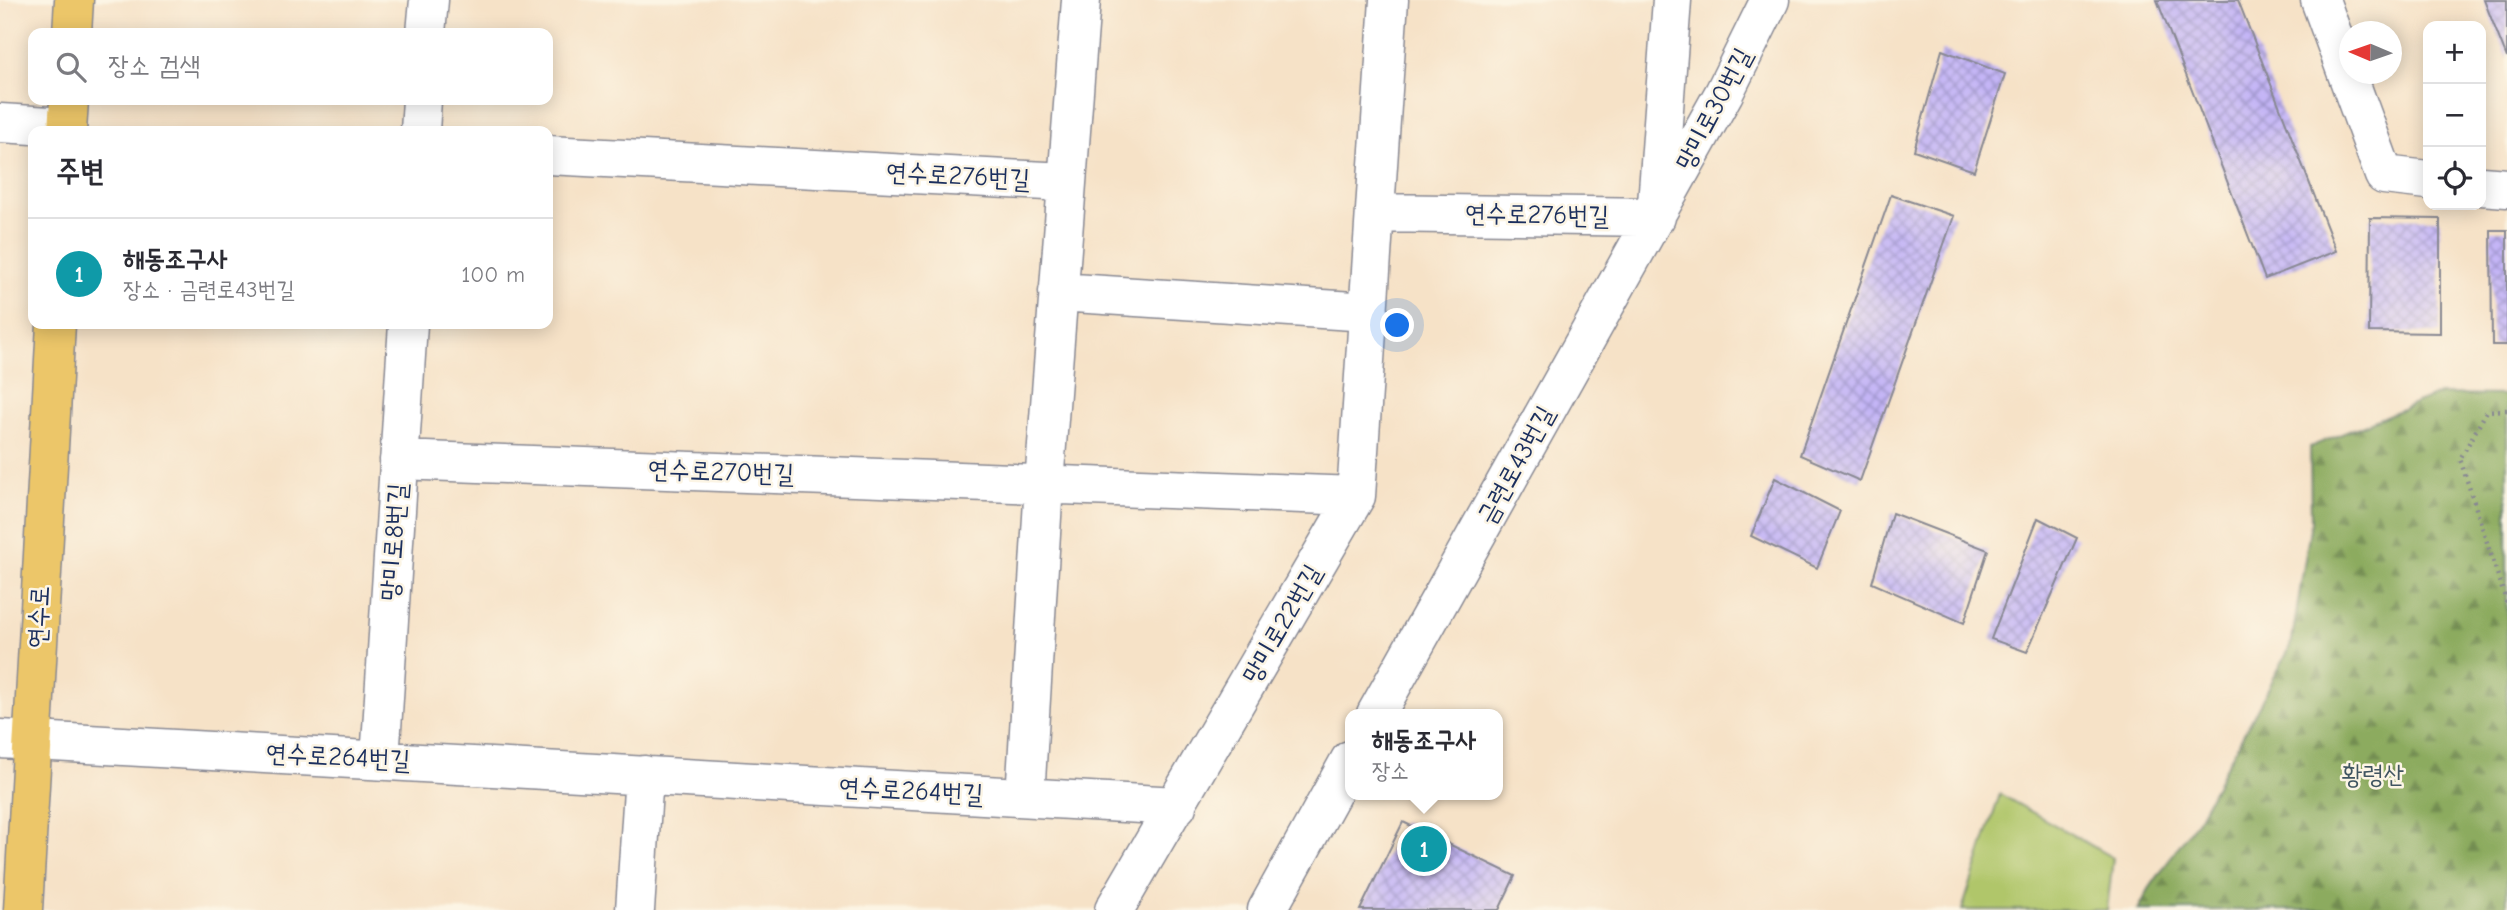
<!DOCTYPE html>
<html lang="ko">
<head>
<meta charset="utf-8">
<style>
	body { margin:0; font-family:"Comic Neue","Poor Story",sans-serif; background:#f2f2f3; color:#2b2b33 }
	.controls { position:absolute; right:21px; top:21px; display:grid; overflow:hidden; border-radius:14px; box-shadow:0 4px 18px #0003 }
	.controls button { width:63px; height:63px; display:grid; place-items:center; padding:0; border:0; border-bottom:2px solid #e1e1e2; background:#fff; color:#2b2b33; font:35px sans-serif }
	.compass { position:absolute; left:2339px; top:21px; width:63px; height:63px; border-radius:50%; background:#fff; box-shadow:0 4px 18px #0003; rotate:272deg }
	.you { position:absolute; left:1398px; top:326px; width:24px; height:24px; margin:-18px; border:5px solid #fff; border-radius:50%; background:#1a73e8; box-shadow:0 0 0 10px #1a73e833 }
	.badge { display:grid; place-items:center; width:46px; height:46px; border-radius:50%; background:#2563eb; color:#fff; font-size:23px; font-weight:700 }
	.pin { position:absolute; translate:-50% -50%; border:4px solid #fff; box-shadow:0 2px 7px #0006 }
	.popup { position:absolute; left:1345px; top:709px; width:158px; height:91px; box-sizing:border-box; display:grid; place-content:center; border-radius:14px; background:#fff; filter:drop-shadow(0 2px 5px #0005); font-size:23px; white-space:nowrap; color:#7c7c81 }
	.popup b { font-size:26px; color:#2b2b33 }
	.popup::after { content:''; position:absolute; left:50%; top:100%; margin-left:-14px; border:14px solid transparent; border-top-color:#fff }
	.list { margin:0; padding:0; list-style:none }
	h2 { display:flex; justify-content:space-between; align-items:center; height:91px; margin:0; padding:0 28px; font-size:30px }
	h2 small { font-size:23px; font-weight:400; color:#7c7c81 }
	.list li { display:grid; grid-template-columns:46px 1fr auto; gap:21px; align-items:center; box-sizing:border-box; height:112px; padding:0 28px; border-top:2px solid #e1e1e2 }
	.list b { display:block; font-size:26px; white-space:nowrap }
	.list p { margin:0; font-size:23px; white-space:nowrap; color:#7c7c81 }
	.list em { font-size:23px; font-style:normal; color:#7c7c81 }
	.icon { flex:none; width:38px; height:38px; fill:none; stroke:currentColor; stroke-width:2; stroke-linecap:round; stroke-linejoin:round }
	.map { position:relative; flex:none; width:2507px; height:910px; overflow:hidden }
	.search { position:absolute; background:#fff; box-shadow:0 4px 18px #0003; left:28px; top:28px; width:525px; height:77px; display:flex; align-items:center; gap:18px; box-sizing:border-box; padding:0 24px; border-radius:14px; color:#7c7c81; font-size:26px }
	.panel { position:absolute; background:#fff; box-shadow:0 4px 18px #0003; left:28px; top:126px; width:525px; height:203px; border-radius:14px }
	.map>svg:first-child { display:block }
	.forest { fill:url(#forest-firs); stroke:#546d5e; stroke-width:2 }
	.park { fill:#b0c66a; stroke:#667a64; stroke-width:2 }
	.building { fill:url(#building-cross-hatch) }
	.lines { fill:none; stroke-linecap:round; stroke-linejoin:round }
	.minor-casing { stroke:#888892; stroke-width:41 }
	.major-casing { stroke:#888892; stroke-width:41 }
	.path { stroke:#888892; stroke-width:4.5; stroke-dasharray:2 5; stroke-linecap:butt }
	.minor { stroke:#fff; stroke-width:38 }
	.major { stroke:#ecc669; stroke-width:38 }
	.labels { text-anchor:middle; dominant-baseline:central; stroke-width:5; stroke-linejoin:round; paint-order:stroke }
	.street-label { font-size:26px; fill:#1b2f5e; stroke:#fcf5e5 }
	.park-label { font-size:26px; fill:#405561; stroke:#fcf5e5 }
</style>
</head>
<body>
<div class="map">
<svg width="2507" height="910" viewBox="0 0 2507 910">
	<defs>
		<pattern id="forest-firs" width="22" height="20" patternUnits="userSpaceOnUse" patternTransform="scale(1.75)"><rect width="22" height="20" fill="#8cab5e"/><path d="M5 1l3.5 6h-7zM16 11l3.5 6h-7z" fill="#728c51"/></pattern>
		<pattern id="building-cross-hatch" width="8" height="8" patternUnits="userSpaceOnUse" patternTransform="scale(1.75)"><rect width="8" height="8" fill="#c4b5f6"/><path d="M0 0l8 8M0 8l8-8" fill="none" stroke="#9e94ca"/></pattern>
	</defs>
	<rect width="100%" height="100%" fill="#fcf5e5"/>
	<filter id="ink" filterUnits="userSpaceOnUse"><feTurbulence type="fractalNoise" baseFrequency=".0143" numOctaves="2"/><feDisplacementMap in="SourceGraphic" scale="14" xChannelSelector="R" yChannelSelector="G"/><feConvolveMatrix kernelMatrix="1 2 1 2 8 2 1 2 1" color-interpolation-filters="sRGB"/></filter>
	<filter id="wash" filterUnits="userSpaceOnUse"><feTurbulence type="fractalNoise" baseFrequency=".00686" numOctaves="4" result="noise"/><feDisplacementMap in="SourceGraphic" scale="28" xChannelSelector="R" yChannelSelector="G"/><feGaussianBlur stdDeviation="1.57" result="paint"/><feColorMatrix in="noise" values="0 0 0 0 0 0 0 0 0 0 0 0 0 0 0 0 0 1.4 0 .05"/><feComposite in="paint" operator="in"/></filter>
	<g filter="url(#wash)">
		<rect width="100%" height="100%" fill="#f6e2c7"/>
		<!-- forest -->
		<path class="forest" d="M2439,394L2507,395V910H2138L2149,889L2199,817L2291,646L2311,522L2310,447Z"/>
		<!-- park -->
		<path class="park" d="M2000,794L2113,858L2107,910H1962Z"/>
		<g id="blocks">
			<!-- building -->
			<path class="building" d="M2157,0H2238L2336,251L2265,279Z
				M2484,0H2507V58Z
				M1942,50L2005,74L1974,171L1914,150Z
				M1891,195L1954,216L1860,481L1800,455Z
				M2370,218L2440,219V333L2369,332Z
				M2491,230H2507V345H2492Z
				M1775,478L1840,511L1817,568L1751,536Z
				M1892,513L1988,550L1964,623L1872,583Z
				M2038,518L2077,538L2027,652L1991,639Z
				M1403,822L1515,876L1499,910H1360Z"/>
		</g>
	</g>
	<g filter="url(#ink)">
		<use href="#blocks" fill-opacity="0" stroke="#888892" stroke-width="2"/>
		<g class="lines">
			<!-- minor casing -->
			<g class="minor-casing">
				<path id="minor" d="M2320,0L2384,175L2428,180
					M426,33L429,0
					M0,123L67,127
					M420,131L422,100
					M548,155L1066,182
					M2481,186L2507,188
					M1657,204L1672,0
					M1375,213L1656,217
					M1058,292L1369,312
					M399,460L1356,496
					M1376,714L1724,93L1770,0
					M0,739L1177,806
					M380,760L408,324
					M1025,797L1044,484L1081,0
					M635,910L644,775
					M1114,910L1356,496L1389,0
					M1267,910L1350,760"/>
			</g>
			<!-- major casing -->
			<g class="major-casing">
				<path id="major" d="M72,33L74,0
					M67,131L69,100
					M23,910L56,324"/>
			</g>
			<!-- path -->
			<path class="path" d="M2507,410L2487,411L2460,459L2507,604"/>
			<!-- minor -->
			<use href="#minor" class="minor"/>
			<!-- major -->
			<use href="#major" class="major"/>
		</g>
	</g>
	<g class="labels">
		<!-- street labels -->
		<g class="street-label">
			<text transform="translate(1714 109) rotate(-62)">망미로30번길</text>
			<text transform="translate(958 176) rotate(3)">연수로276번길</text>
			<text transform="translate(1537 215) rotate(1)">연수로276번길</text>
			<text transform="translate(1516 465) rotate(-61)">금련로43번길</text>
			<text transform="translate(721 472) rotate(2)">연수로270번길</text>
			<text transform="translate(394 542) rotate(-86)">망미로8번길</text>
			<text transform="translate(39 617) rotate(-87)">연수로</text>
			<text transform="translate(1282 624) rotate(-60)">망미로22번길</text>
			<text transform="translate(338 757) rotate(3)">연수로264번길</text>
			<text transform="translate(911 791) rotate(3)">연수로264번길</text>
		</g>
		<!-- park labels -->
		<g class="park-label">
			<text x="2373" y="775">황령산</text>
		</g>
	</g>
</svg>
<div class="controls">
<button>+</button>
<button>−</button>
<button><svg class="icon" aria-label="locate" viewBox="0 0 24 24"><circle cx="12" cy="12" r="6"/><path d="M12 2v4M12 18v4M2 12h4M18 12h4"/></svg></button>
</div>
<svg class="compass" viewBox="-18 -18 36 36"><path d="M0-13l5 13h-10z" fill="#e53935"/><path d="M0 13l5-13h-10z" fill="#7c7c81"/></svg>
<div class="you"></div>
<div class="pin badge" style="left:1424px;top:849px;background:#0f9aa8">1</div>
<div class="popup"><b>해동조구사</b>장소</div>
<div class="search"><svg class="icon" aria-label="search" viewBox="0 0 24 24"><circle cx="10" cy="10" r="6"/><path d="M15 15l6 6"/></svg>장소 검색</div>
<section class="panel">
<h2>주변<small></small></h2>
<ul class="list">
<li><span class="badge" style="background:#0f9aa8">1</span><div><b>해동조구사</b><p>장소 · 금련로43번길</p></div><em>100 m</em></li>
</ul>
</section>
</div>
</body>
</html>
